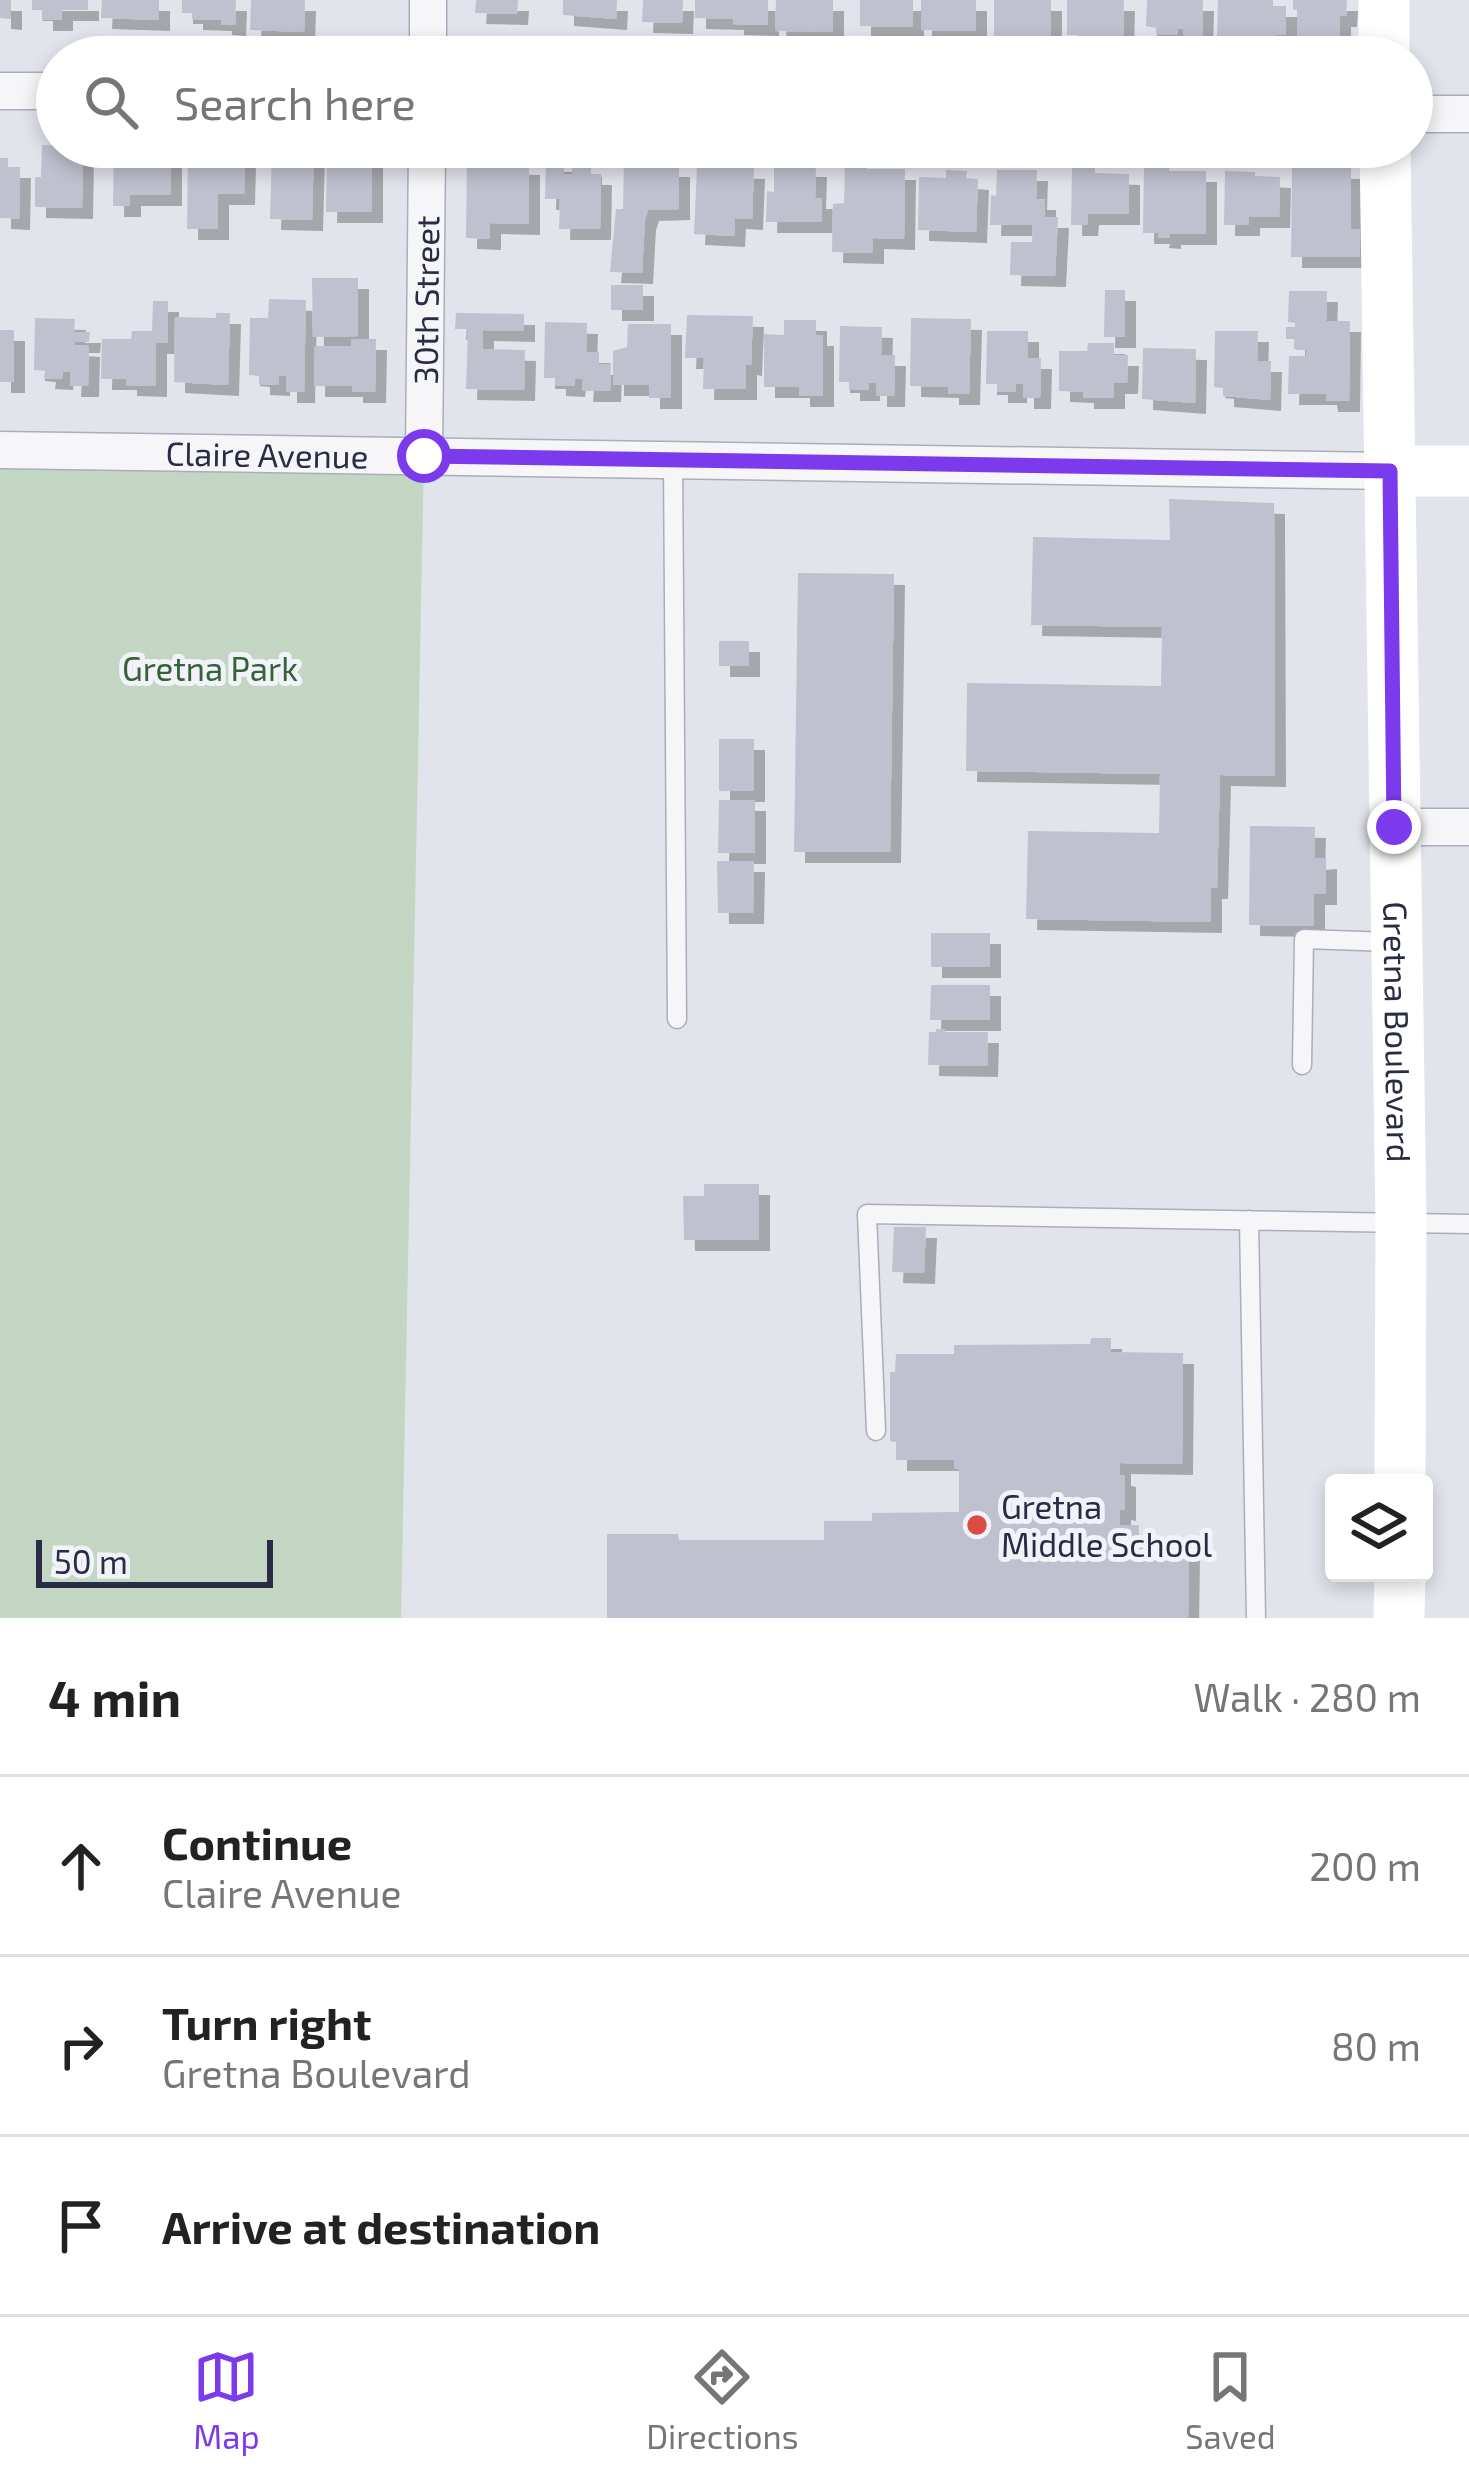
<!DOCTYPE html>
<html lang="en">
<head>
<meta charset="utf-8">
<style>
	body { margin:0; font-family:"Exo 2",sans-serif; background:#f6f6f6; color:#222 }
	.controls { position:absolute; right:36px; bottom:36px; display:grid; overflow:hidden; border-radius:12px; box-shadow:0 6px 18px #0003 }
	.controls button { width:108px; height:108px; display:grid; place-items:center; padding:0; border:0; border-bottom:3px solid #e0e0e0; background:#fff; color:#222; font:60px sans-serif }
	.scale { position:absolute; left:36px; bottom:30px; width:237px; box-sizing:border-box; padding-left:12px; border:6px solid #292c45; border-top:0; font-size:33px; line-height:42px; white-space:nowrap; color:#292c45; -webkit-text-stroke:9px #f2f3f9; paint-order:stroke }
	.stop { position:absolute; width:36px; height:36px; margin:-27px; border:9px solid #7c3aed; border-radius:50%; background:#fff }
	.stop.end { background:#7c3aed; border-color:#fff; box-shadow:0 3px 12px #0008 }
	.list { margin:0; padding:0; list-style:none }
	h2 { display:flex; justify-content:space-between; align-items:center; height:156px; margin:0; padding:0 48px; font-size:51px }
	h2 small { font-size:39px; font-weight:400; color:#767676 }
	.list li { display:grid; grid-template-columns:78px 1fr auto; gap:36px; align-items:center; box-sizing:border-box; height:180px; padding:0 48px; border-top:3px solid #e0e0e0 }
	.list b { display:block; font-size:45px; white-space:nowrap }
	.list p { margin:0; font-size:39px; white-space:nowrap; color:#767676 }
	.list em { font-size:39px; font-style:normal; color:#767676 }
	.icon { flex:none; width:66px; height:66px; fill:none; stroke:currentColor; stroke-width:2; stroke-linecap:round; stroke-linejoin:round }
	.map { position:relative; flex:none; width:1469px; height:1618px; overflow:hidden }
	.search { position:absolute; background:#fff; box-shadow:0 6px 18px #0003; left:36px; right:36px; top:36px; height:132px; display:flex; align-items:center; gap:30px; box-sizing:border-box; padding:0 42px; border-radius:66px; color:#767676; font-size:45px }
	.sheet { height:696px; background:#fff }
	nav { display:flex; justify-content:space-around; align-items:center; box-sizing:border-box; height:168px; border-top:3px solid #e0e0e0; background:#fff; font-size:33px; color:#767676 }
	nav a { display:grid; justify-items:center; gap:6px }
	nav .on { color:#7c3aed }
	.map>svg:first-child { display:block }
	.green { fill:#c3d6c3 }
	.building { fill:#bfc1cf; filter:url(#shadow) }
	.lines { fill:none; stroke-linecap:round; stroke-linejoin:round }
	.lane-casing { stroke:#aaadba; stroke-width:21 }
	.street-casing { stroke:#aaadba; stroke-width:39 }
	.lane { stroke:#f6f6f9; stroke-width:18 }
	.street { stroke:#f6f6f9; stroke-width:36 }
	.secondary { stroke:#fff; stroke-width:51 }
	.route { stroke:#7c3aed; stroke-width:15 }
	.poi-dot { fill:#d94c3f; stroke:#f2f3f9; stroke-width:4.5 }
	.labels { text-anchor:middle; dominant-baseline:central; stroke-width:10; stroke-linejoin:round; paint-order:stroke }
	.street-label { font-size:33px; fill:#292c45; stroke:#f2f3f9 }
	.park-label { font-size:33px; fill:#356237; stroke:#f2f3f9 }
	.poi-label { font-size:33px; fill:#292c45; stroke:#f2f3f9; text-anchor:start }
</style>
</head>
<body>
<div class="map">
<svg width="1469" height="1618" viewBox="0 0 1469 1618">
	<defs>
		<filter id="shadow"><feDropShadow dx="11" dy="11" stdDeviation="0" flood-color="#0004"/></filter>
	</defs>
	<rect width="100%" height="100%" fill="#e2e4ec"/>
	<!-- green -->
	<path class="green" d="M0,451L424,456L401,1618H0Z"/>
	<!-- building -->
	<path class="building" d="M0,0H11V19L0,18Z
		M32,0H88V10H62V20H42V10H32Z
		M102,0H159V20L101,18Z
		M182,0H236L235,25L221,24V20L192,19V13H182Z
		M251,0H305L304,32L250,30Z
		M476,0H518L517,14L475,13Z
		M563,0H617L616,19L563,15Z
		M643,0H683L682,23L642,22Z
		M695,0H768V25L733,24V19L695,18Z
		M776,0H833V32L775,31Z
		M860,0H913V27L860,26Z
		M921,0H976V31L921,30Z
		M994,0H1051V38H994Z
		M1067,0H1124L1123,36L1067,35Z
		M1147,0H1203L1202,41H1183L1184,29L1178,28V35L1156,34V28L1146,26Z
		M1218,0H1273V6H1286V35H1277V47L1255,46V38L1252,37L1217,36Z
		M1293,0H1347L1346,16H1340V41H1297V9L1293,10Z
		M42,145L83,147L82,208L35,207V177H41Z
		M114,147H138L137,156H171V195H130V206H113Z
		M272,147H314L312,220L270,219Z
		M327,147H372V212H326Z
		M188,153L245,154L244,194H218V229H187Z
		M467,156H491V163L529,164V224L490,223V239L466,238Z
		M0,158H8V167H20L19,219L0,218Z
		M845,160H867V169H905L904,239L873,238V253L832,252L833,204L844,203Z
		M546,161H564V174H572V165L591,166V174H601L600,229H559L560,199H545Z
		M624,161L655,162V166H679V209L648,210L645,219L642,273L610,272L616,209H623Z
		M1144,164H1169V171H1206V234H1170V238L1158,237L1159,233H1143Z
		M697,166L754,168L752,219L735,218L734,236L694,234Z
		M774,166H816L815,198H822V222H766L767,191L774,192Z
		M1072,166H1095V173L1129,174V214H1088L1087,225H1071Z
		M1292,167L1351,168V229H1360V257H1291Z
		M946,170L967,171L966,178L978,179L976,232L918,230L919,177L946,178Z
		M997,170H1037L1036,199H1045V217H1058L1055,276L1010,275L1011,242H1032L1033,225H990L991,195L996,196Z
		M1225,171L1255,172V176L1280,177L1279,217H1249V225H1224Z
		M312,278H358V336L313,337Z
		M611,285H643V310H611Z
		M1105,290H1125V337H1104Z
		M1289,291H1327L1326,321H1350L1349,401H1327L1326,394H1288L1289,356H1306V350L1294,349V339H1286V327H1295V323L1288,322Z
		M269,299L306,300L304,392H286V376H279V385L259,384V376L249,375L250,318H268Z
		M153,301H168V343H156V386L126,385V379H101L102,339H131L132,331H152Z
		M216,313H230L228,385L174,382L175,317L216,318Z
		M456,313L524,314V331L483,330V349L525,350L524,390L466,389L468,329H455Z
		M687,315L753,316L751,365L746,364V389H703L704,358H685Z
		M35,318L75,319L74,332H90L89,342H75L74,345L89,346L88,386H70L71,372L63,371L62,379L44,378L45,371L34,370Z
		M911,318L971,319L969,394H948V387L910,386Z
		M784,320H816V335H823V396H799V387H764V334L784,335Z
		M545,322L587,323L586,352H599V364H611L610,391H582L583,379H575L574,386L555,385V378H544Z
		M628,324H671V398H649V385H613V351L627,347Z
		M840,326L882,327L881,355H895L894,396H876V383H869V390H849V382H839Z
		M0,330H14V382H0Z
		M987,331H1028V358H1041L1040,398H1023V384H1016V392H997V384H986Z
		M1215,331H1258L1257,361H1271L1270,400L1223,396V388L1214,387Z
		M351,339H376L375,392H352V386H314L315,346H351Z
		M1088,343H1114V355H1128L1127,383H1114V398H1083V392L1059,391V351H1087Z
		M1143,348L1196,349L1195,403L1142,399Z
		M1169,499L1274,503L1275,776L1220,775L1217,888H1211V922L1026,919L1028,831L1159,833L1160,774L966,771L967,683L1161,686L1162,627L1031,625L1033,537L1170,540Z
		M798,573L894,574L890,852H794Z
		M719,641H749V666H719Z
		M719,739H754V791H719Z
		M719,800H755V853H718Z
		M1250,826L1315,827L1314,859L1326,858V894H1314V926L1249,925Z
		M717,861H754L753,913H718Z
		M931,933H990V967H931Z
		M931,985H990V1020H930Z
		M936,1029H945V1032H988L987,1066L928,1065L929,1032H936Z
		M704,1184H759V1240H684L683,1196H704Z
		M894,1227H926L924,1273L892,1272Z
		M1091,1338H1111V1352L1183,1353L1182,1464L1120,1463V1475L1125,1476V1510L1120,1509V1525H1139V1540L1189,1541L1188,1618H607V1534H678L679,1540H824V1521H872V1513L959,1512V1469H954V1460H896V1442L890,1441V1372H895L896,1354H954V1345L1090,1344Z"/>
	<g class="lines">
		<!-- lane casing -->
		<g class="lane-casing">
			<path id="lane" d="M673,460L677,1019
				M1302,1065L1304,939L1391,942
				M1249,1220L1256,1618
				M876,1431L867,1214L1469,1224"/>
		</g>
		<!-- street casing -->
		<g class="street-casing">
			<g id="street">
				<path d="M428,57V0"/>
				<path d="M0,91H57"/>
				<path d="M1412,114H1469"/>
				<path id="s1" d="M0,450L1390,471"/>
				<path id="s2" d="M424,456L427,147"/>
				<path d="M1394,827H1469"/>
			</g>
		</g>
		<!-- lane -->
		<use href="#lane" class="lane"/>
		<!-- street -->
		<use href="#street" class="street"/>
		<!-- secondary -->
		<g class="secondary">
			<path d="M1384,0V57"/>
			<path id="s3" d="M1385,147L1401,1222L1400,1483"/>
			<path d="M1390,471H1469"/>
			<path d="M1399,1618L1400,1573"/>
		</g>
	</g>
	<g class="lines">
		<!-- route -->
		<path class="route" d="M424,456L1390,471L1394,827"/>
	</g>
	<!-- markers -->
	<circle class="poi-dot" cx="977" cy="1525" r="12"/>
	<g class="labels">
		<!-- street labels -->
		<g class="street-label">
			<text stroke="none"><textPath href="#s2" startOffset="156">30th Street</textPath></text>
			<text stroke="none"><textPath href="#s1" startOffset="267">Claire Avenue</textPath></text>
			<text stroke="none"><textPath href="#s3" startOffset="885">Gretna Boulevard</textPath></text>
		</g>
		<!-- park labels -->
		<g class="park-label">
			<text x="210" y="668">Gretna Park</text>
		</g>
		<!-- poi labels -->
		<g class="poi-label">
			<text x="1001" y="1506">Gretna<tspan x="1001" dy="38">Middle School</tspan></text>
		</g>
	</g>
</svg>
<div class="controls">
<button><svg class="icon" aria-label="layers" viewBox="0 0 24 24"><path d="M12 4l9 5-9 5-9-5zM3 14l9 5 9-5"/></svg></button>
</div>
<div class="scale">50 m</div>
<div class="stop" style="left:424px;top:456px"></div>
<div class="stop end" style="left:1394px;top:827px"></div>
<div class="search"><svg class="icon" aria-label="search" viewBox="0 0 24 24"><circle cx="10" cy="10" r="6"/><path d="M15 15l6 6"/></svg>Search here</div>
</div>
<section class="sheet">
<h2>4 min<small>Walk · 280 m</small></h2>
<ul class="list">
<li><svg class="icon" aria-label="ahead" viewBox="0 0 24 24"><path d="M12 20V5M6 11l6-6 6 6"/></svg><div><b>Continue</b><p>Claire Avenue</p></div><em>200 m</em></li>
<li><svg class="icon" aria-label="right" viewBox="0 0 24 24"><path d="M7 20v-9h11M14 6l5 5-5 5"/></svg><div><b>Turn right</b><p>Gretna Boulevard</p></div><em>80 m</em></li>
<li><svg class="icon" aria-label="arrive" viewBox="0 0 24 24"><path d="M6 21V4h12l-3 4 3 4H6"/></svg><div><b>Arrive at destination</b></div></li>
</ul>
</section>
<nav>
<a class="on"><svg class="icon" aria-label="map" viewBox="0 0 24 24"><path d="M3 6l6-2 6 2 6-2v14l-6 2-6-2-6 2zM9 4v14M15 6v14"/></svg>Map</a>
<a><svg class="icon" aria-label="directions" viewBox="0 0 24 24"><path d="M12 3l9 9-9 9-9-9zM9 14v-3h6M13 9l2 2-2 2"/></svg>Directions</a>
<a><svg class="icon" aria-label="saved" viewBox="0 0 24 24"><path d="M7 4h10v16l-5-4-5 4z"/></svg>Saved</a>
</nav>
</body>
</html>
